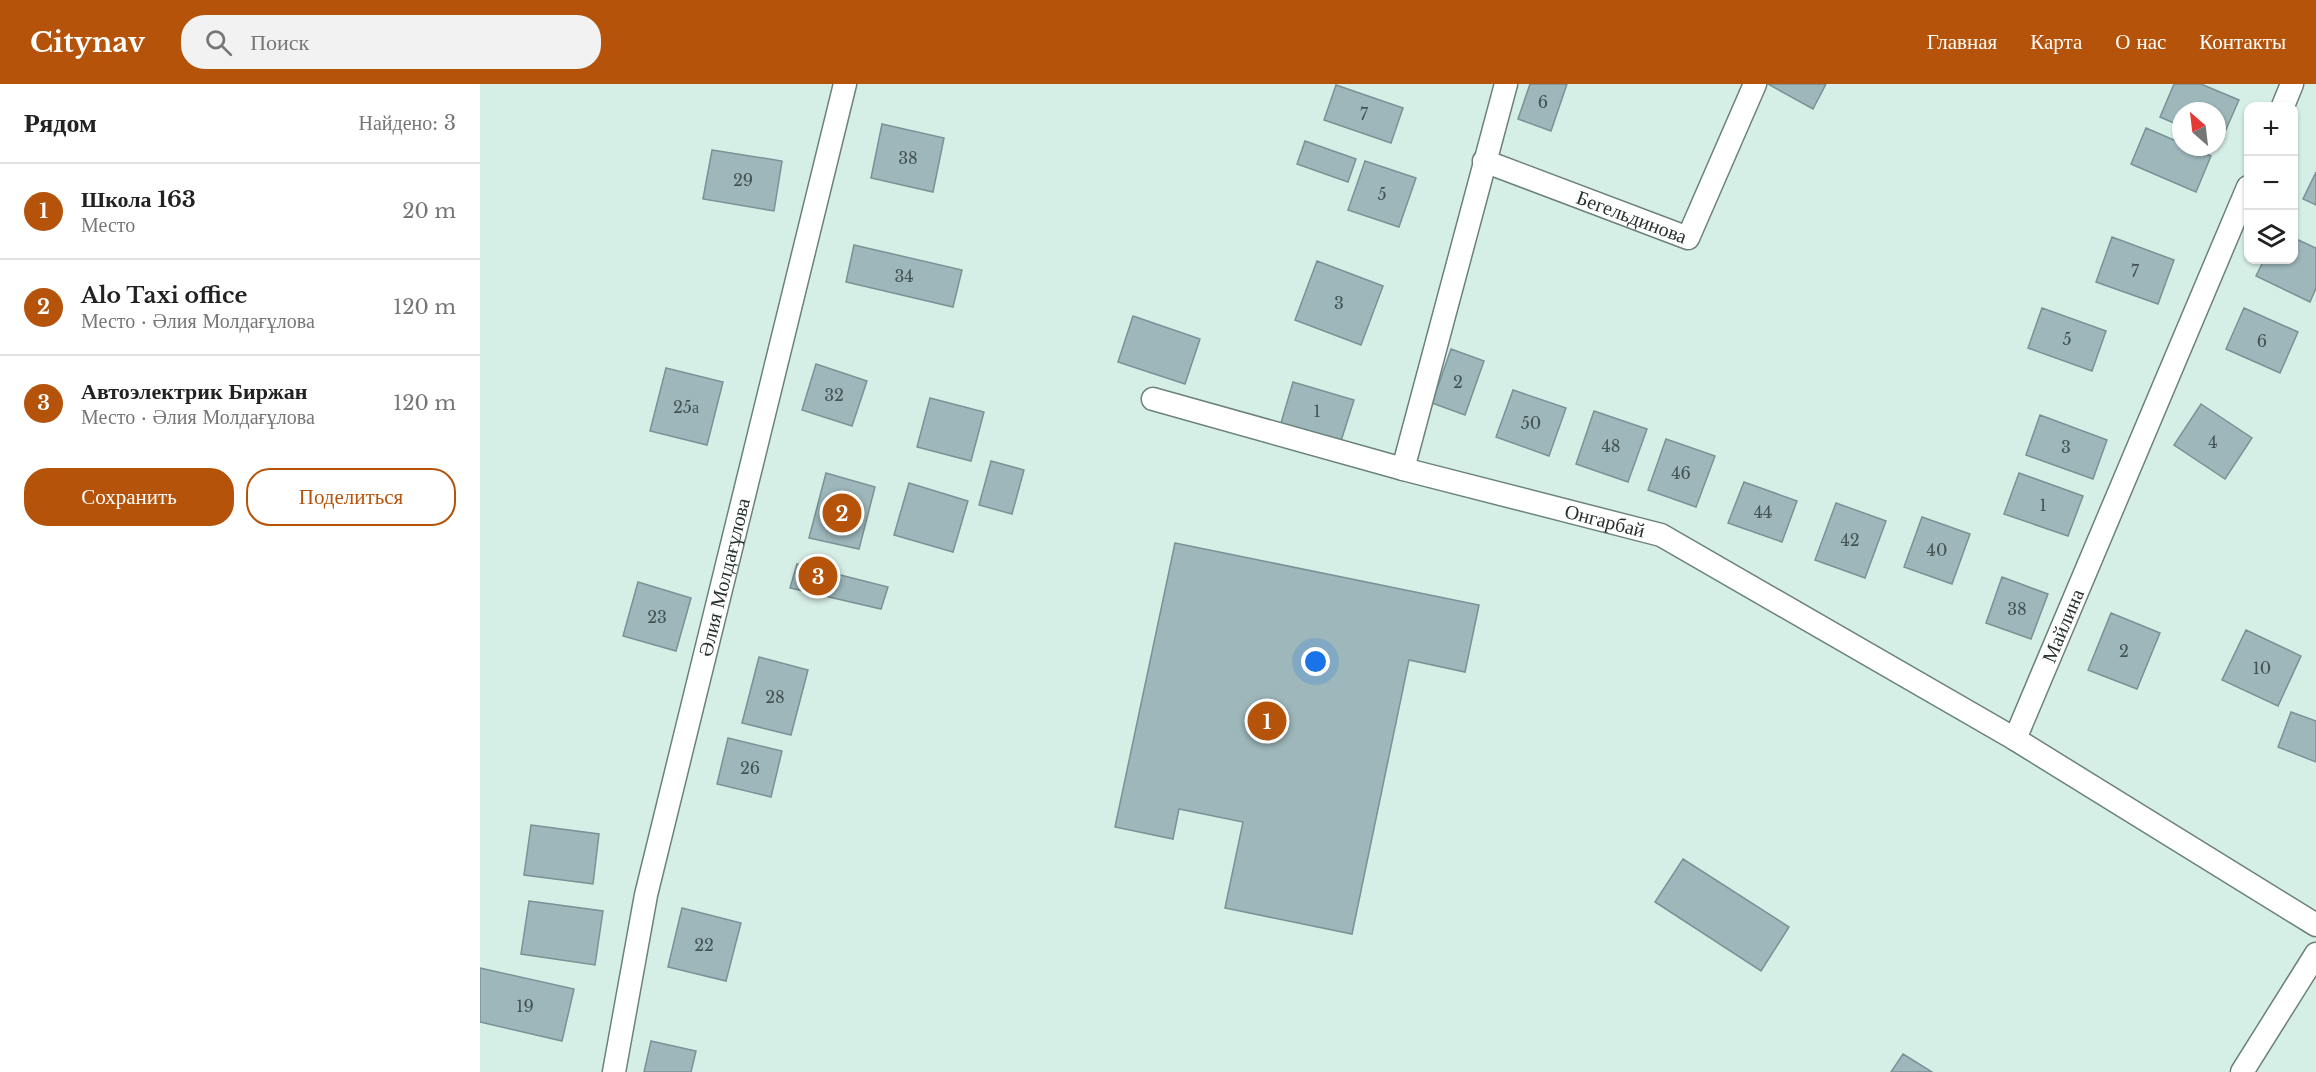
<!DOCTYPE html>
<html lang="ru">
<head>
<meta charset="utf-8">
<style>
	body { margin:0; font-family:"Libre Baskerville",serif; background:#f2f2f2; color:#222 }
	.controls { position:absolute; right:18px; top:18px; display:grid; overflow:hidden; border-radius:12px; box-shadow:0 2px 4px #0004 }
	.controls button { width:54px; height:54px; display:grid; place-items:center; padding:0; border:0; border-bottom:2px solid #e0e0e0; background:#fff; color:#222; font:30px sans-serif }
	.compass { position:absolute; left:1692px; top:18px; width:54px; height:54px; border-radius:50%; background:#fff; box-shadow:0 2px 4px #0004; rotate:332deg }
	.you { position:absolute; left:836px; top:578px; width:21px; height:21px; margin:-15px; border:4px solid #fff; border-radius:50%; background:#1a73e8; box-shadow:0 0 0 9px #1a73e833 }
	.badge { display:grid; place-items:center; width:39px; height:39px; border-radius:50%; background:#b45309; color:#fff; font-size:20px; font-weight:700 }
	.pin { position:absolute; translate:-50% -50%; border:3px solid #fff; box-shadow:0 2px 6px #0006 }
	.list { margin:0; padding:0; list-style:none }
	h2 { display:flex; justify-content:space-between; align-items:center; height:78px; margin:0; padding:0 24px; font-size:26px }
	h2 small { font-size:20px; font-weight:400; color:#767676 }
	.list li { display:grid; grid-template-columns:39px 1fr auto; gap:18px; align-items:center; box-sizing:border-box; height:96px; padding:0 24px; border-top:2px solid #e0e0e0 }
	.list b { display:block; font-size:22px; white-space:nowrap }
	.list p { margin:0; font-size:20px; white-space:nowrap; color:#767676 }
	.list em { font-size:20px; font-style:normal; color:#767676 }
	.actions { display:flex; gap:12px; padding:18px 24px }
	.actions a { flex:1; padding:14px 0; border:2px solid #b45309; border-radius:24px; text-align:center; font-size:21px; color:#b45309 }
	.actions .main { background:#b45309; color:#fff }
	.icon { flex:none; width:33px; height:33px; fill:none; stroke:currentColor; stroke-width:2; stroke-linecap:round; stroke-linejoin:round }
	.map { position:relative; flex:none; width:1836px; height:988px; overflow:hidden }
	header { display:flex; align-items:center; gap:36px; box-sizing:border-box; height:84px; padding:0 30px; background:#b45309; color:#fff }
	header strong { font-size:28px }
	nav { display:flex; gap:33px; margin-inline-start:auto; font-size:21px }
	.search { width:420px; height:54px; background:#f2f2f2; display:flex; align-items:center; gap:15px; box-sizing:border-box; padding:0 21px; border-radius:24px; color:#767676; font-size:22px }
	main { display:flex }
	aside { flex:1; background:#fff }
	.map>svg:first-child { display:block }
	.building { fill:#9db7bb; stroke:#789295; stroke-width:1.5 }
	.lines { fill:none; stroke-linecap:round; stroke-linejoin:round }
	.street-casing { stroke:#6b827a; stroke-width:25 }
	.street { stroke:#fff; stroke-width:22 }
	.labels { text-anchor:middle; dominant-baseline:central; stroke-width:4.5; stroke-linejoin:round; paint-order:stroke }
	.number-label { font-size:16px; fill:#445250 }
	.street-label { font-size:20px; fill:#26302d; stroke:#fff }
</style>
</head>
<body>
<header>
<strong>Citynav</strong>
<div class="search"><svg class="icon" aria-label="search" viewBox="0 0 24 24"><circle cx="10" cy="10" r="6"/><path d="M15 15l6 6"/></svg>Поиск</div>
<nav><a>Главная</a><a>Карта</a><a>О нас</a><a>Контакты</a></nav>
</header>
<main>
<aside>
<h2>Рядом<small>Найдено: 3</small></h2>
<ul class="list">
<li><span class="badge">1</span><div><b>Школа 163</b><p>Место</p></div><em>20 m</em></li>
<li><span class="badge">2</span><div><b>Alo Taxi office</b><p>Место · Әлия Молдағұлова</p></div><em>120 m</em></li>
<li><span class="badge">3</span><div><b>Автоэлектрик Биржан</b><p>Место · Әлия Молдағұлова</p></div><em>120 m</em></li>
</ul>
<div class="actions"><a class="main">Сохранить</a><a>Поделиться</a></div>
</aside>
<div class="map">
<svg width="1836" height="988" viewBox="0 0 1836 988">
	<rect width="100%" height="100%" fill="#d6efe6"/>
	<!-- building -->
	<path class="building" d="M1050,0H1087L1071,47L1038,35Z
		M1288,0H1346L1333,25Z
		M1694,0H1721L1759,16L1740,59L1737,58V27H1701V42L1680,33Z
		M856,1L923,24L911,59L844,36Z
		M402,40L464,54L453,108L391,94Z
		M1666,44L1701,59V63H1709L1731,72L1716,108L1651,80Z
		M825,57L876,75L868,98L817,80Z
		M232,66L302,77L294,127L223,115Z
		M885,77L936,94L919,143L868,126Z
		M1836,88V121L1823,115Z
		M1632,153L1694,176L1678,220L1616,198Z
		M1814,154L1836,164V204L1830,218L1776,192L1784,176H1814Z
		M374,161L482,186L473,223L366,198Z
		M837,177L903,202L881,261L815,236Z
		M1562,224L1626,247L1612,287L1548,264Z
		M1764,224L1818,248L1800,289L1746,265Z
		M653,232L720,255L705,300L638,278Z
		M971,265L1004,277L985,331L952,319Z
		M336,280L387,297L372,342L322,326Z
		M186,284L243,298L227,361L170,347Z
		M813,298L874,316L861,357L801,339Z
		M1033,306L1086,324L1069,372L1016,353Z
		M450,314L504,328L491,377L437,363Z
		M1721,320L1772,354L1745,395L1694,361Z
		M1114,327L1167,345L1148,398L1096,380Z
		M1560,331L1627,356L1613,395L1546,371Z
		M1186,355L1235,372L1216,423L1168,406Z
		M511,377L544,386L532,430L499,421Z
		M346,389L395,403L379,465L329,454Z
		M1539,389L1603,412L1588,452L1524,430Z
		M1264,398L1317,417L1302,458L1248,439Z
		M429,399L488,417L473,468L414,451Z
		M1356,419L1406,437L1385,494L1335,476Z
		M1442,433L1490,450L1472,500L1424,483Z
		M695,459L999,521L985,588L929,576L872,850L745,824L763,738L699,725L693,755L635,743Z
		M317,480L408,503L401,525L310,504Z
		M1522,493L1568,510L1551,555L1506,539Z
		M158,498L211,514L196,567L143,552Z
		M1631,529L1680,549L1657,605L1608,586Z
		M1766,546L1821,572L1798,622L1742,596Z
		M279,573L328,586L311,651L262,639Z
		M1811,628L1836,637V678L1798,663Z
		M248,654L302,667L291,713L237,700Z
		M51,741L119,750L113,800L44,791Z
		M1203,775L1309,843L1281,887L1175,818Z
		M49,817L123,827L115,881L41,870Z
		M202,824L261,839L246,897L188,883Z
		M0,884L94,905L82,957L0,938Z
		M171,957L216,967L211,988H164Z
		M1423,970L1452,988H1411Z"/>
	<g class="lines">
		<!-- street casing -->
		<g class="street-casing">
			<g id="street">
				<path d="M1803,22L1812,0"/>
				<path id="s1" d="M1004,77L1208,154L1275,0"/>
				<path id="s2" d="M673,315L923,385L1181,451L1535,655L1836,841"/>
				<path d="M923,385L1026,0"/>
				<path id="s3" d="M1535,655L1768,103"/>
				<path id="s4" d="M134,988L166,811L365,0"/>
				<path d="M1762,988L1836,870"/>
			</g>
		</g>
		<!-- street -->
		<use href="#street" class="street"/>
	</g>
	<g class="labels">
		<!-- number labels -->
		<g class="number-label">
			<text x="1063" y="18">6</text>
			<text x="884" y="30">7</text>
			<text x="428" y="74">38</text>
			<text x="263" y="96">29</text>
			<text x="902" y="110">5</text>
			<text x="1655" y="187">7</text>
			<text x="424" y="192">34</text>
			<text x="859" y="219">3</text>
			<text x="1587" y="255">5</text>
			<text x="1782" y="257">6</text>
			<text x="978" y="298">2</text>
			<text x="354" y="311">32</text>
			<text x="206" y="323">25а</text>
			<text x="837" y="327">1</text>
			<text x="1051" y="339">50</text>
			<text x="1733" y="358">4</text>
			<text x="1131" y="362">48</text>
			<text x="1586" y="363">3</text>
			<text x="1201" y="389">46</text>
			<text x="1563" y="421">1</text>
			<text x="1283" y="428">44</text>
			<text x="1370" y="456">42</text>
			<text x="1457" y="466">40</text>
			<text x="1537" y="525">38</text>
			<text x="177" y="533">23</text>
			<text x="1644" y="567">2</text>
			<text x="1782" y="584">10</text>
			<text x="295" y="613">28</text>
			<text x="270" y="684">26</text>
			<text x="224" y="861">22</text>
			<text x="45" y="922">19</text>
		</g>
		<!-- street labels -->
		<g class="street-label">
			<text stroke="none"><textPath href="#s1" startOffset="158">Бегельдинова</textPath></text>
			<text stroke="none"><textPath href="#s2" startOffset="468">Онгарбай</textPath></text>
			<text stroke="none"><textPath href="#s4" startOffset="507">Әлия Молдағұлова</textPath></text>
			<text stroke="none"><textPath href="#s3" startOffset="123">Майлина</textPath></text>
		</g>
	</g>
</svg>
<div class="controls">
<button>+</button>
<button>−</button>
<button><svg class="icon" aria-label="layers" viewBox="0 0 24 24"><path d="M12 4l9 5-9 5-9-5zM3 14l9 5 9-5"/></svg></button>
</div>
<svg class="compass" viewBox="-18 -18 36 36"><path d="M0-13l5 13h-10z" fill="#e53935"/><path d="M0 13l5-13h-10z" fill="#767676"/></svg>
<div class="you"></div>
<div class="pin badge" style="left:787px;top:637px">1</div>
<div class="pin badge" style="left:362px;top:429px">2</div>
<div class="pin badge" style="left:338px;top:492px">3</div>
</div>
</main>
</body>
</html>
